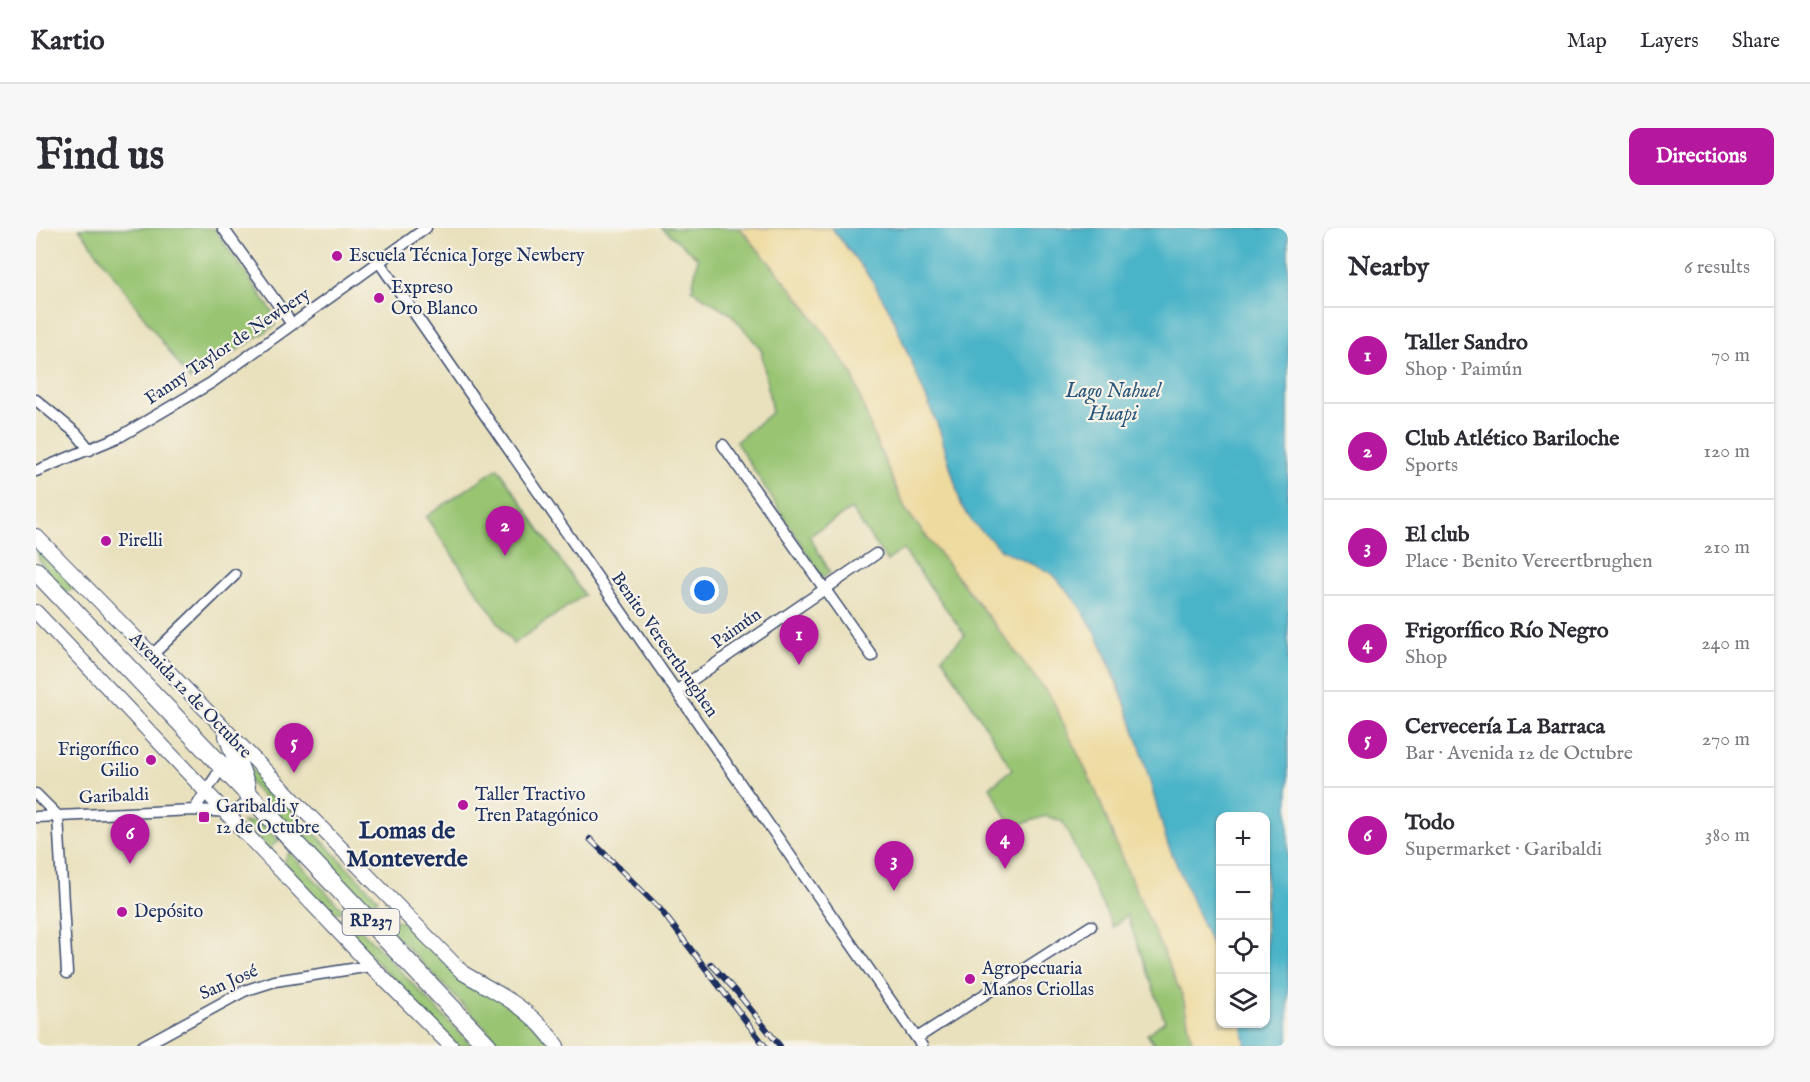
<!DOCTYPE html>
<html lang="en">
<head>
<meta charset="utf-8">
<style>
	body { margin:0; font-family:"IM FELL English",serif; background:#f7f7f7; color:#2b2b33 }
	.controls { position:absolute; right:18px; bottom:18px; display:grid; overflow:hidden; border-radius:12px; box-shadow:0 2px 4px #0004 }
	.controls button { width:54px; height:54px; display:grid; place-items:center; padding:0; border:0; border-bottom:2px solid #e1e1e2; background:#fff; color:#2b2b33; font:30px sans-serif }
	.you { position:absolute; left:669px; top:363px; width:21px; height:21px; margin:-15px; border:4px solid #fff; border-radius:50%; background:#1a73e8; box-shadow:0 0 0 9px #1a73e833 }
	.badge { display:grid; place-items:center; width:39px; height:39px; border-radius:50%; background:#b5179e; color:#fff; font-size:20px; font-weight:700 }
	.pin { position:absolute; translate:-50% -50px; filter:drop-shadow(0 2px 3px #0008) }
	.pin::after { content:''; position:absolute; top:32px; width:21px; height:18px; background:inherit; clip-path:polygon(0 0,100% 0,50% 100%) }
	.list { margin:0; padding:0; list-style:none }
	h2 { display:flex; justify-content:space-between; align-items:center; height:78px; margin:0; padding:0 24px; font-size:26px }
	h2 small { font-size:20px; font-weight:400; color:#7c7c81 }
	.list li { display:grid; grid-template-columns:39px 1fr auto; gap:18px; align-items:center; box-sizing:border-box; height:96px; padding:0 24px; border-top:2px solid #e1e1e2 }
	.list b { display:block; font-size:22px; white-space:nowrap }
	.list p { margin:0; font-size:20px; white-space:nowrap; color:#7c7c81 }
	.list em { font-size:20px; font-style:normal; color:#7c7c81 }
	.icon { flex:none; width:33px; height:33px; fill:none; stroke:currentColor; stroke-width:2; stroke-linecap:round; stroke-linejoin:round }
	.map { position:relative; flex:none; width:1252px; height:818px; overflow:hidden; border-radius:12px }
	header { display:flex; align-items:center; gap:36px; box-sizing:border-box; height:84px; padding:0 30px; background:#fff; border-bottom:2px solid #e1e1e2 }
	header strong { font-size:28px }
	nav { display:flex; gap:33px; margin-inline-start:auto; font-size:21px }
	.intro { display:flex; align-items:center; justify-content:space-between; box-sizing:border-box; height:144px; padding:0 36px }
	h1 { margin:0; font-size:42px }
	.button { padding:15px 27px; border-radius:12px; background:#b5179e; color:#fff; font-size:21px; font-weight:700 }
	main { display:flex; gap:36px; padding:0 36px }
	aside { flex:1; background:#fff; border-radius:12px; box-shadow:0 2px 4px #0004 }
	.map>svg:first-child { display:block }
	.green { fill:#99c573; stroke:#5a7a68; stroke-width:1.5 }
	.sand { fill:#eeda9e; stroke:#84847e; stroke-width:1.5 }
	.water { fill:#4ab3c8; stroke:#327193; stroke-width:1.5 }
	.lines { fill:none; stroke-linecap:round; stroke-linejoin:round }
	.minor-casing { stroke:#3a4a6c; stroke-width:13 }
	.tertiary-casing { stroke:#3a4a6c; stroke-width:16 }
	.primary-casing { stroke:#3a4a6c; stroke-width:20 }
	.minor { stroke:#fff; stroke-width:10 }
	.tertiary { stroke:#fff; stroke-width:14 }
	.primary { stroke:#fff; stroke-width:18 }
	.rail-casing { stroke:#1b2f5e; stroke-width:6 }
	.rail { stroke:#f7f3e8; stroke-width:4; stroke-dasharray:11; stroke-linecap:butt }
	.poi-dot { fill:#b5179e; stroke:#f7f3e8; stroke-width:2 }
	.labels { text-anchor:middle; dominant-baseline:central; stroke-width:4.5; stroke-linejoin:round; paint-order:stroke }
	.shield { fill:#f7f3e8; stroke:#5d6a87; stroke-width:1.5 }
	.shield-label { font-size:16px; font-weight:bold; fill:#1b2f5e }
	.poi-label { font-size:18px; fill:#1b2f5e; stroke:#f7f3e8; text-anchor:start }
	.street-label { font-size:18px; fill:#1b2f5e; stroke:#f7f3e8 }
	.water-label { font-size:20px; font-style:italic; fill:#29577e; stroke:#f7f3e8 }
	.district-label { font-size:24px; font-weight:bold; fill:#1b2f5e; stroke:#f7f3e8 }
</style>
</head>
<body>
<header>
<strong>Kartio</strong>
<nav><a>Map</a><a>Layers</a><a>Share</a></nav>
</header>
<div class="intro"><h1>Find us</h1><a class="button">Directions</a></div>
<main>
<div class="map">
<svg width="1252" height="818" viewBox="0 0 1252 818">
	<rect width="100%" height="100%" fill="#f7f3e8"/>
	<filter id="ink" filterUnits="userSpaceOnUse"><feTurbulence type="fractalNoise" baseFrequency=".0167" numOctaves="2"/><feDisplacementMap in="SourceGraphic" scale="12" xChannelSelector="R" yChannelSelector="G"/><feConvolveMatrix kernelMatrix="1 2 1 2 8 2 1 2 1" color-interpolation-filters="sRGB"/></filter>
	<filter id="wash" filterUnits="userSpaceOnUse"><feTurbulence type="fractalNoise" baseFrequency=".008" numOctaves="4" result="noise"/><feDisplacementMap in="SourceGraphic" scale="24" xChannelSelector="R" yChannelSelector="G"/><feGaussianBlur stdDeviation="1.35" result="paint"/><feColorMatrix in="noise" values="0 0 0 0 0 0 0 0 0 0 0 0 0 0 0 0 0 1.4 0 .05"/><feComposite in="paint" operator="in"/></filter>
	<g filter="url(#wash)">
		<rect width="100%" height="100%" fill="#e9e1be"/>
		<!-- green -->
		<path class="green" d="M43,0H178L236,83L239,98L154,152Z
			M626,0H704L764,71L816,145L837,206L870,282L1016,471L1062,568L1082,621L1147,769L1157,818H1119L1111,806L1129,793L1091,687L1077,699L1026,593L1010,588L976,599L954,559L976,541L906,429L929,407L867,321L851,333L815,281L773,308L794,344L787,350L700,214L736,184L725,121L695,86L656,62L662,30Z
			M462,240L548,367L477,416L390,289Z
			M0,316L42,359L30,364C17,351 0,336 0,316Z
			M202,527L261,587L254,600L215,556Z
			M207,594H224L243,613L232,621Z
			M272,598L342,671L333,681L265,610Z
			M253,624L308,683L293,686L247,635Z
			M312,688L436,818H421L299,691Z
			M344,692L365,693L421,746L481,780L517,818H467Z"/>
		<!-- sand -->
		<path class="sand" d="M704,0H796L836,52L855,85L904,203L926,279L966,322L1017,346L1043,377L1060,405L1091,481L1115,551L1131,614L1184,736V796H1206L1210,818H1157L1147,769L1082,621L1062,568L1016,471L870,282L837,206L816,145L764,71Z"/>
		<!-- water -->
		<path class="water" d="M796,0H1252V818H1210L1206,796H1230V588H1184V736L1131,614L1103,515L1077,441L1060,405L1043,377L1017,346L966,322L938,296L926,279L904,203L855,85L836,52Z"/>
	</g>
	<g filter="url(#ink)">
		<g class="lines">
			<!-- minor casing -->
			<g class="minor-casing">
				<path id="minor" d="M187,0L256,96
					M343,34L886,818
					M0,172L40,205L54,222
					M687,217L836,428
					M0,243L85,208L175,155L390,0
					M115,428L199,347
					M640,463L840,326
					M0,566L22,588L31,745
					M158,582L186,539
					M0,589L158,582L198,584L217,571
					M881,810L1055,698
					M107,818L208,763L239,753L335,738"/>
			</g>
			<!-- tertiary casing -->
			<g class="tertiary-casing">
				<path id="tertiary" d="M0,308L427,745C466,768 494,779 521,818
					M0,384L335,738L415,818"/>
			</g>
			<!-- primary casing -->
			<g class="primary-casing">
				<path id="primary" d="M0,343L452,818
					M192,508L210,558"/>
			</g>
			<!-- minor -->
			<use href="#minor" class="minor"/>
			<!-- tertiary -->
			<use href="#tertiary" class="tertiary"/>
			<!-- primary -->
			<use href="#primary" class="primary"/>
			<!-- rail casing -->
			<g class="rail-casing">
				<path id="rail" d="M554,611L624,681L729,818
					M675,736L700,763L744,818"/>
			</g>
			<!-- rail -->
			<use href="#rail" class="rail"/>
		</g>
	</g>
	<!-- markers -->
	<g class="poi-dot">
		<circle cx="301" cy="28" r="6"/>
		<circle cx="343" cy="70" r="6"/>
		<circle cx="70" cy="313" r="6"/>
		<circle cx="115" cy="532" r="6"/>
		<circle cx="427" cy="577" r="6"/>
		<rect x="162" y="583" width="12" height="12" rx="3"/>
		<circle cx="86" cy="684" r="6"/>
		<circle cx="934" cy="751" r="6"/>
	</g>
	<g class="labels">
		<!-- shield labels -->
		<rect class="shield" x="306.5" y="681" width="57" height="26" rx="4.5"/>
		<g class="shield-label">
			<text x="335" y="694">RP237</text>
		</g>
		<!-- poi labels -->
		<g class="poi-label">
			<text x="313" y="28">Escuela Técnica Jorge Newbery</text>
			<text x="355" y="60">Expreso<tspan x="355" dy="21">Oro Blanco</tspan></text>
			<text x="82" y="313">Pirelli</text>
			<text x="103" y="522" text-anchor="end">Frigorífico<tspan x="103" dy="21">Gilio</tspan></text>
			<text x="439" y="567">Taller Tractivo<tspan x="439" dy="21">Tren Patagónico</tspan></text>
			<text x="180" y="579">Garibaldi y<tspan x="180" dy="21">12 de Octubre</tspan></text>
			<text x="98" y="684">Depósito</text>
			<text x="946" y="741">Agropecuaria<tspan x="946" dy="21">Manos Criollas</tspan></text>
		</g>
		<!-- street labels -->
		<g class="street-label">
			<text transform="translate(192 119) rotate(-34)">Fanny Taylor de Newbery</text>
			<text transform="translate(701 401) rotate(-35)">Paimún</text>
			<text transform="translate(628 417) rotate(55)">Benito Vereertbrughen</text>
			<text transform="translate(154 468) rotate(46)">Avenida 12 de Octubre</text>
			<text transform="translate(78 569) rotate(-3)">Garibaldi</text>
			<text transform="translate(193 755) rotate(-24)">San José</text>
		</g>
		<!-- water labels -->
		<g class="water-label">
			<text x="1077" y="163">Lago Nahuel<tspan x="1077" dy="23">Huapi</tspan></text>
		</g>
		<!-- district labels -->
		<g class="district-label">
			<text x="371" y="603">Lomas de<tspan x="371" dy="28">Monteverde</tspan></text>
		</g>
	</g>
</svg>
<div class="controls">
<button>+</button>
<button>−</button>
<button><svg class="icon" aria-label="locate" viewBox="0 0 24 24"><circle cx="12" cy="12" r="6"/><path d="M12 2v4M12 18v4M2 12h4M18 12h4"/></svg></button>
<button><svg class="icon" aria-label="layers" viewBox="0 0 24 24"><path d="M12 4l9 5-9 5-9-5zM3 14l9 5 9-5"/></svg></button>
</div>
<div class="you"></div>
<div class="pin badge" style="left:763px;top:437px">1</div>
<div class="pin badge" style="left:469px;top:328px">2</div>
<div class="pin badge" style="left:858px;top:663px">3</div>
<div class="pin badge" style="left:969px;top:641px">4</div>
<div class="pin badge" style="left:258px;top:545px">5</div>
<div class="pin badge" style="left:94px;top:636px">6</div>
</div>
<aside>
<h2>Nearby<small>6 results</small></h2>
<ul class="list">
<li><span class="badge">1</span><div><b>Taller Sandro</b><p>Shop · Paimún</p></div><em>70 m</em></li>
<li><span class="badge">2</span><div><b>Club Atlético Bariloche</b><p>Sports</p></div><em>120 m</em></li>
<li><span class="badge">3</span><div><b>El club</b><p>Place · Benito Vereertbrughen</p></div><em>210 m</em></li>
<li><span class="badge">4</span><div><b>Frigorífico Río Negro</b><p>Shop</p></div><em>240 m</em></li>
<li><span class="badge">5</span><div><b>Cervecería La Barraca</b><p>Bar · Avenida 12 de Octubre</p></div><em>270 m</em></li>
<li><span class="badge">6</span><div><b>Todo</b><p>Supermarket · Garibaldi</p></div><em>380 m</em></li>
</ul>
</aside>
</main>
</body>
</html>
